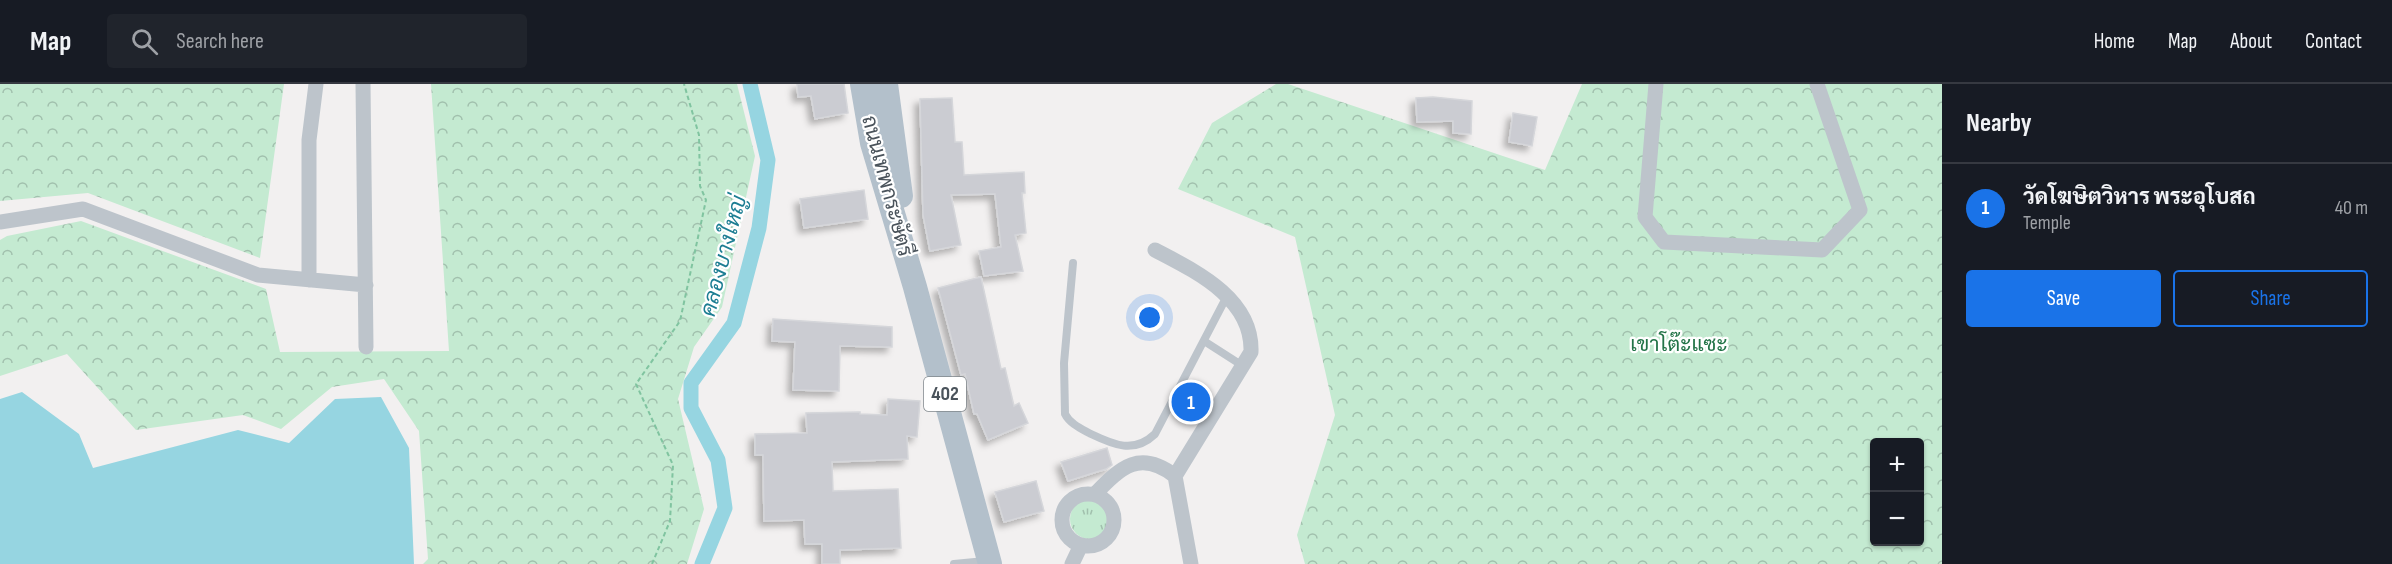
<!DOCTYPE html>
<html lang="en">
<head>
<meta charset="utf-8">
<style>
	body { margin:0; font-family:"Sofia Sans Condensed",Sarabun,sans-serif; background:#20242c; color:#f1f3f6 }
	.controls { position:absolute; right:18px; bottom:18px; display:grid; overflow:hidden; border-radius:6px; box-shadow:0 2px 4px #0004 }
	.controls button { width:54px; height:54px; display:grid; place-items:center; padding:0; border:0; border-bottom:2px solid #363941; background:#171b24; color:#f1f3f6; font:30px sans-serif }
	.you { position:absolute; left:1150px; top:234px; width:21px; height:21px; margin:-15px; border:4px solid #fff; border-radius:50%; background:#1a73e8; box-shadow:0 0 0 9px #1a73e833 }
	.badge { display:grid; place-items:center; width:39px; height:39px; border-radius:50%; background:#1a73e8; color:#fff; font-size:20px; font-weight:700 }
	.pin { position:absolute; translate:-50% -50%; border:3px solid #fff; box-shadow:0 2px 6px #0006 }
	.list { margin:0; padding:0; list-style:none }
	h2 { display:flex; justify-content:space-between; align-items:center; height:78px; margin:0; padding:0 24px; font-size:26px }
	h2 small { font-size:20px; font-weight:400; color:#9ea1a6 }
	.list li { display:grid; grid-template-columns:39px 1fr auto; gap:18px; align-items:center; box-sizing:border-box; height:90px; padding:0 24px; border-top:2px solid #363941 }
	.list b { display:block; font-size:22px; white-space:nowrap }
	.list p { margin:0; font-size:20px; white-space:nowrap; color:#9ea1a6 }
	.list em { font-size:20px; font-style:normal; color:#9ea1a6 }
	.actions { display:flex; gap:12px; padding:18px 24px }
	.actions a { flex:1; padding:14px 0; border:2px solid #1a73e8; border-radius:6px; text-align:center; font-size:21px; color:#1a73e8 }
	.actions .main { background:#1a73e8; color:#fff }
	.icon { flex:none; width:33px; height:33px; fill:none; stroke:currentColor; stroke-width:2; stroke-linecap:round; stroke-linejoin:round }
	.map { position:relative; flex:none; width:1942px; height:480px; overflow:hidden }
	header { display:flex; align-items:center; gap:36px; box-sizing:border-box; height:84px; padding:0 30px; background:#171b24; border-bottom:2px solid #363941 }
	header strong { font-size:28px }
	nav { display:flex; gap:33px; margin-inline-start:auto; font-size:21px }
	.search { width:420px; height:54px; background:#20242c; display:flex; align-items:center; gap:15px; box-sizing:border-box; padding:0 21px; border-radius:6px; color:#9ea1a6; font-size:22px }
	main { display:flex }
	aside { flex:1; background:#171b24 }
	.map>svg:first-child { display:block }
	.grass { fill:url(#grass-tufts) }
	.forest { fill:url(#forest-crowns); fill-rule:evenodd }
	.water { fill:#96d5e1 }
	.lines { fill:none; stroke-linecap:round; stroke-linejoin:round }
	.canal { stroke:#96d5e1; stroke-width:15 }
	.building { fill:#cbccd2; stroke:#d5d6da; stroke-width:1.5; filter:url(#shadow) }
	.path { stroke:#80c4a0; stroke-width:2; stroke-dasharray:4.5 3; stroke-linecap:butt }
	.lane { stroke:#bdc4cb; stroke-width:8 }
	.street { stroke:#bdc4cb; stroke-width:15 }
	.primary { stroke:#b3c0cb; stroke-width:24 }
	.labels { text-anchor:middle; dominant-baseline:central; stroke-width:4.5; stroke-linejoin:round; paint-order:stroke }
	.shield { fill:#fff; stroke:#80878c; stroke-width:1.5 }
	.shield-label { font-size:20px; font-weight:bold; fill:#4a535b }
	.street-label { font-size:21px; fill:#4a535b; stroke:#fff }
	.park-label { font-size:21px; fill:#237448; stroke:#fff }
	.water-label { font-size:22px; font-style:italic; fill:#1d7e93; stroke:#fff }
</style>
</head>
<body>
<header>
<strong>Map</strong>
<div class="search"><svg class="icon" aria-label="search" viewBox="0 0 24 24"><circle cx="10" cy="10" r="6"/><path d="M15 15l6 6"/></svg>Search here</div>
<nav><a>Home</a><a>Map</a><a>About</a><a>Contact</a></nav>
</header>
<main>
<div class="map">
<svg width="1942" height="480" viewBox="0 0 1942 480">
	<defs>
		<pattern id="grass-tufts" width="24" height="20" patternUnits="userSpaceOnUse" patternTransform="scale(1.5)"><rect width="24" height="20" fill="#c4ead1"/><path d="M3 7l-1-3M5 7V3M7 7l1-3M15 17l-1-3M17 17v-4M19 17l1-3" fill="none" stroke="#a1c0ad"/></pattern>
		<pattern id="forest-crowns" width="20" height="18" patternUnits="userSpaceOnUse" patternTransform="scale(1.5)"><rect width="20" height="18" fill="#c4ead1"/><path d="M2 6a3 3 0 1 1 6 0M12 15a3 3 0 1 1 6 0" fill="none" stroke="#a1c0ad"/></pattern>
		<filter id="shadow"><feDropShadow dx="-5" dy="5" stdDeviation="3" flood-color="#0004"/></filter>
	</defs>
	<rect width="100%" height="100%" fill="#f2f0f0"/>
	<!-- grass -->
	<path class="grass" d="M1070 435a20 20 0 1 1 40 0a20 20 0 1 1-40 0Z"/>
	<!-- forest -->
	<path class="forest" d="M0,0H284L260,174L88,109L0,117Z
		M431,0H737L755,72L722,223L694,263L678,315L704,425L687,480H423L428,475L419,347L384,295L332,303L281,345L243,331L136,346L67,270L0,292V156L7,152L81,137L266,205L280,268L449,267Z
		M1276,0H1288L1545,86L1582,0H1942V480H1305L1297,451L1335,331L1295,153L1178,105L1212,39ZM1874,358H1920V458H1874Z"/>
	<!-- water -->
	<path class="water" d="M22,308L79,350L93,384L238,346L289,359L335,315L381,313L409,364L414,480H0V315Z"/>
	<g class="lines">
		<!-- canal -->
		<path class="canal" d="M702,480L725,424L718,376L691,324V299L734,239L759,144L768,76L750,0"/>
	</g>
	<!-- building -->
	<path class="building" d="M797,0H844L848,29L815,35L811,12L798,13Z
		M1433,13L1472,17L1471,50L1453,49V37L1417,38L1416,14Z
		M952,14L955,58H962L964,91L1024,88L1025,109H1022L1026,149L1015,151L1023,187L984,192L979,167L1001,163L995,110L951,111L961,161L930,167L923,131L920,15Z
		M1513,29L1537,33L1532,62L1509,58Z
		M864,106L868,135L804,144L800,115Z
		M981,193L1001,285L1005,284L1014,322L1019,319L1028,339L988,356L977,330H974L965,290L961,291L938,204Z
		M773,235L892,243V263L840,262L839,307L793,306L795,258L772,257Z
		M888,315L920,317L917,353L907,352L908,375L832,378L833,407L898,405L901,464L840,466V480H822V460H805L804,436L764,437L763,371H755V350L807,349L806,329L860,328V330L887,331Z
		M1107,364L1112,381L1106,385L1068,397L1061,378Z
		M1036,397L1044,427L1004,438L995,408Z"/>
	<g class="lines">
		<!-- path -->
		<path class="path" d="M652,480L670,437L673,381L636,300L680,237L706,116L700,102L699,51L684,0"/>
		<!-- lane -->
		<path class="lane" d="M1073,179L1064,279L1065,330C1070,340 1082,345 1091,350C1114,361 1134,370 1155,350L1227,212
			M1204,257L1243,282
			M954,480L985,477"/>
		<!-- street -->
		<path class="street" d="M363,0L366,263
			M1656,0L1645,133L1664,158L1822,166L1860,126L1817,0
			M0,138L83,125L258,191L366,201
			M1155,166C1195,187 1253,214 1251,268L1175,392
			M309,196V56L316,0
			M1062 436a26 26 0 1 1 52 0a26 26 0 1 1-52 0Z
			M1095,410C1121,383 1140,365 1175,392L1191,480
			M1072,480L1081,461"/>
		<!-- primary -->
		<path class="primary" d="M862,0L872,59L915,203L990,480
			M886,0L901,112"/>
	</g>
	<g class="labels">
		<!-- shield labels -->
		<rect class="shield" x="924" y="293" width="42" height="34" rx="4.5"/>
		<g class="shield-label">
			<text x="945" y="310">402</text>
		</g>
		<!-- street labels -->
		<g class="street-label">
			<text transform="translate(887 102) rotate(75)">ถนนเทพกระษัตรี</text>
		</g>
		<!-- park labels -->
		<g class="park-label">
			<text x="1679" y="260">เขาโต๊ะแซะ</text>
		</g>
		<!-- water labels -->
		<g class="water-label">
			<text transform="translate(724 172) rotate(-75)">คลองบางใหญ่</text>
		</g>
	</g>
</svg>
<div class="controls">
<button>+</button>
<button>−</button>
</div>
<div class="you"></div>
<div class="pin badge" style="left:1191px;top:318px">1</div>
</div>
<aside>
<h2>Nearby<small></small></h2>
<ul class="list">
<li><span class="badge">1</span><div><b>วัดโฆษิตวิหาร พระอุโบสถ</b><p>Temple</p></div><em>40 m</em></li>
</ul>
<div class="actions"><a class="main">Save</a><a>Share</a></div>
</aside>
</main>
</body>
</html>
